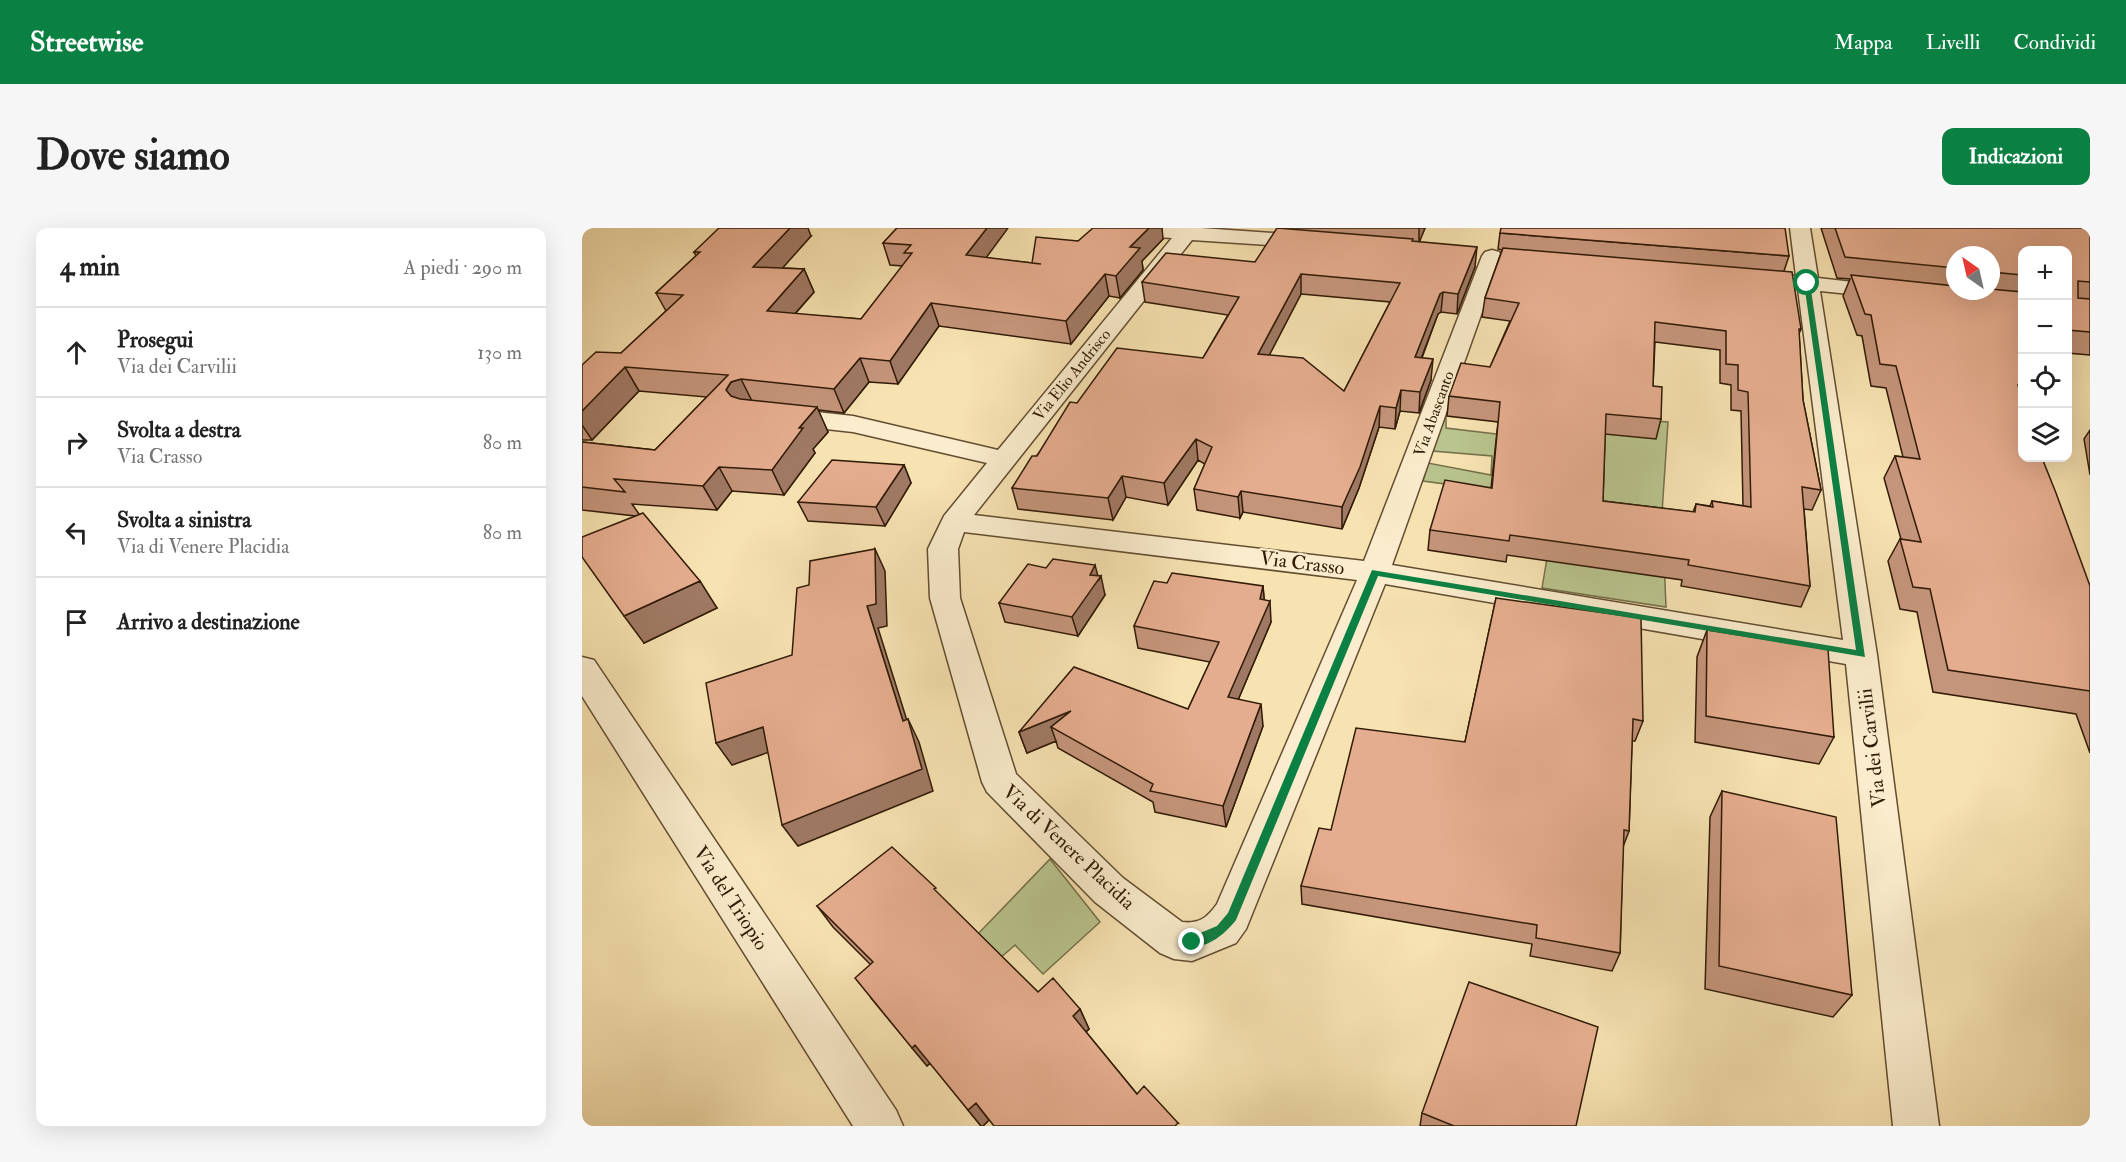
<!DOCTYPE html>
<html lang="it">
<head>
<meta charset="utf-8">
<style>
	body { margin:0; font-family:"IM FELL Double Pica",serif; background:#f6f6f6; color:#222 }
	.controls { position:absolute; right:18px; top:18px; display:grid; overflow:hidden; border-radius:12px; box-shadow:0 6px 24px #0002 }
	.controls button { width:54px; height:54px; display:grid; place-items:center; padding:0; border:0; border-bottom:2px solid #e0e0e0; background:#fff; color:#222; font:30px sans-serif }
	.compass { position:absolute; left:1364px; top:18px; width:54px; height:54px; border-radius:50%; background:#fff; box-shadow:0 6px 24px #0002; rotate:326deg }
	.stop { position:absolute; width:18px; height:18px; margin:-14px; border:4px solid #0b8043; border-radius:50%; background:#fff }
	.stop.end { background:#0b8043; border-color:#fff; box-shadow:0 2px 6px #0008 }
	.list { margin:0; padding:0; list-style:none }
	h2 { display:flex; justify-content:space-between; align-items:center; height:78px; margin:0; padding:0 24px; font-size:26px }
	h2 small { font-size:20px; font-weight:400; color:#767676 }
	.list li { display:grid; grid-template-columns:39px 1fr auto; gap:18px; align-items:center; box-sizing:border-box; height:90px; padding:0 24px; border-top:2px solid #e0e0e0 }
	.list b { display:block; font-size:22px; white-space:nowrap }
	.list p { margin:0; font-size:20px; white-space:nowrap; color:#767676 }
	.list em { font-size:20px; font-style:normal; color:#767676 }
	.icon { flex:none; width:33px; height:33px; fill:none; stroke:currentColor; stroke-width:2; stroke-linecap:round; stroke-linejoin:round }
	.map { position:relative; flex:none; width:1508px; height:898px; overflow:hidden; border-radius:12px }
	header { display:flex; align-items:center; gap:36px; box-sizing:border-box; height:84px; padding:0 30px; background:#0b8043; color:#fff }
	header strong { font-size:28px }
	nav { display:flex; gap:33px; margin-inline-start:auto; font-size:21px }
	.intro { display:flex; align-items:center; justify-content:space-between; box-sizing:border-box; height:144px; padding:0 36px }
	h1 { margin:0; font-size:42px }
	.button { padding:15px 27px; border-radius:12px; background:#0b8043; color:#fff; font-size:21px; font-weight:700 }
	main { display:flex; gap:36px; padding:0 36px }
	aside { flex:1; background:#fff; border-radius:12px; box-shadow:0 6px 24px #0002 }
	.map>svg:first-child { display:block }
	.green { fill:#b9c48e; stroke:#75704a; stroke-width:1.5 }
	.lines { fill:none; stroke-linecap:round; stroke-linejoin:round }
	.minor-casing { stroke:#624d31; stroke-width:3 }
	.minor { fill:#faeccc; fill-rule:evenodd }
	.wall { fill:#c5957b; stroke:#311b06; stroke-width:1.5; fill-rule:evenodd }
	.shaded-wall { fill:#a07964; stroke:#311b06; stroke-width:1.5 }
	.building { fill:#e5ad8f; stroke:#311b06; stroke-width:1.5; fill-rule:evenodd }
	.route { fill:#0b8043 }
	.labels { text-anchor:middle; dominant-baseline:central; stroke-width:4.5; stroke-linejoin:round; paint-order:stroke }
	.far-street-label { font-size:16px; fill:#311b06; stroke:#faeccc }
	.street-label { font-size:20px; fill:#311b06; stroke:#faeccc }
</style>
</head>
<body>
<header>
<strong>Streetwise</strong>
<nav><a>Mappa</a><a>Livelli</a><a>Condividi</a></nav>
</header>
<div class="intro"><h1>Dove siamo</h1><a class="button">Indicazioni</a></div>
<main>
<aside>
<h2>4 min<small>A piedi · 290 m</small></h2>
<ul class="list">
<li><svg class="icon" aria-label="ahead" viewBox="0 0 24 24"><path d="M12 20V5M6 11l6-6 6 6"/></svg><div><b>Prosegui</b><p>Via dei Carvilii</p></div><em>130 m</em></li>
<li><svg class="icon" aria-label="right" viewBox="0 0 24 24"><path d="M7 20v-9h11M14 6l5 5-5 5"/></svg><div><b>Svolta a destra</b><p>Via Crasso</p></div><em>80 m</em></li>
<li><svg class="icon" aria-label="left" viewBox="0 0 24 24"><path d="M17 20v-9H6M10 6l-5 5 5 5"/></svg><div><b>Svolta a sinistra</b><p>Via di Venere Placidia</p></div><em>80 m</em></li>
<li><svg class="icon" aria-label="arrive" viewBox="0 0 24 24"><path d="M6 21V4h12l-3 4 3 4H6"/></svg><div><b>Arrivo a destinazione</b></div></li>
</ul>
</aside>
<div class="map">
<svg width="1508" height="898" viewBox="0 0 1508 898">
	<rect width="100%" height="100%" fill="#f7e2b1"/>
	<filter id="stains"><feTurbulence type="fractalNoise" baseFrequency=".00333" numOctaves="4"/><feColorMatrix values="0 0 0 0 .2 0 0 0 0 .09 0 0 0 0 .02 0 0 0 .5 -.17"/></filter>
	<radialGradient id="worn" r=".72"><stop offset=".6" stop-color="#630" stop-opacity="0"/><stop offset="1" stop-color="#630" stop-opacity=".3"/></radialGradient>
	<!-- green -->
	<path class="green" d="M858,189L864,190V200L1015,218L1019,206L1074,193L1086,194L1080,285L1084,379L960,360L975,271L841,253L846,235L909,247L910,228L850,223Z
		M468,631L518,694L461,746L433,717L416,732L395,707Z"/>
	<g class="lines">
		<!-- minor casing -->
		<g class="minor-casing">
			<path id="minor" d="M517,0H619L734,8L741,10L744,14L741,18L734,20L610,12L392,287L782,333L900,28L903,24L910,22L917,24L920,28L810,337L1261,412L1216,61L1168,56L1161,54L1157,50L1161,46L1168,44L1214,48L1208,0H1228L1236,50L1315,59L1318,64L1315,69L1307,70L1238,63L1295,427L1357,898H1311L1264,436L803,356L664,701L654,715L610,733L592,731L578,725L513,674L405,564L400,554L348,370L346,321L362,288L405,235L271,204L198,196L189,193L185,188L189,183L198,180L271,188L416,222L590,10L527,6L520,4ZM382,304L775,352L635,676C625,690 617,696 600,694L541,650L434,546L378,370L376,321Z
				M0,429L12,432L314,882L321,898H271L0,468Z"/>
		</g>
		<!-- minor -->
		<use href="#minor" class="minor"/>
	</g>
	<!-- wall -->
	<path class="wall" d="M315,0L405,30L450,35L496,13L581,11L560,33L561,42L538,70L527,68L489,116L357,98L316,156L287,154L262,185L236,182L246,204L231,221L233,225L202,267L150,263L135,282L50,276L57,286L135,380L62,415L53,288L0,282V214L73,222L125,169L57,163L10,212H0V137L39,125L84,83L74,65L114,28L112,24L229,8L200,40L222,41L232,64L213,86L279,91L321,38L308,37L301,15Z
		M705,0H843L837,14L893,39L875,86L859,84L856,86L840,130L849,152L837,185L818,183L813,201L797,199L777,260L760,301L661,284L658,290L615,282L612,261L623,236L616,232L586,277L544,269L531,292L436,281L430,260L495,175L621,130L646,87L563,74L560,54L673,34L706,1ZM719,66L808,74L762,163L687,127Z
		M1239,0H1508V127L1485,125V22H1440V230L1508,358V525L1494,486L1351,464L1335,384L1318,381L1306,333L1318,311H1319L1302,250L1313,228L1321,229L1304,160L1289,158L1280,108L1275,107L1261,68L1268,51L1255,50ZM1373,27H1409V63H1373Z
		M918,5L1207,28L1202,43L1219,101L1217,106L1221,172L1239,262L1230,282L1222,281L1228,358L1219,379L1099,358L1100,352L925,327L924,334L846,322L848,302L909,260L916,194L865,188L867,168L908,139L928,93L900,89L903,70L920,22L916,21ZM1073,114L1138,122V155L1149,157V182L1159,183L1161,278L1130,273L1128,278L1114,276L1111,284L1021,273L1023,206L1074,211L1079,191L1071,158Z
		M1508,202V247L1502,211Z
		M322,237L329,255L303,298L226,293L216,274Z
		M464,340L516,348L523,367L496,408L423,394L417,375Z
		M585,355L681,358L682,372L689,394L656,472L681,498L644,599L573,584L571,574L476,520L474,513L445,525L437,504L606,481L628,434L556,420L552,398Z
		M914,370L1061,493L1053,513H1050L1047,603L1041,619L1038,725L1030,743L948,728L950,716L720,676L719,658L749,602L883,514Z
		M1125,402L1252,509L1237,536L1113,514L1115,429Z
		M1140,563L1270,767L1251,789L1123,761L1128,589Z
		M358,668L456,764L498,781L507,801L504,804L555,866L596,895L407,892L401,898H399L348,835L345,838L289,770V737L251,699L235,678Z
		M840,885L994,898H838Z"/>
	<!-- shaded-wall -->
	<path class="shaded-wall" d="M208,0H226L229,8L181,62L171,39Z
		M405,0H426L390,49L384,27Z
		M567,0H580L581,11L560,33L561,42L538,70L534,48L548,19Z
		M837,0H843L837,15Z
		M895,19L893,39L875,86L876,66Z
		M222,41L232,64L195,106L185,83Z
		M523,46L527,68L489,116L484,93Z
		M719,46V66L677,147L676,126Z
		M861,64L859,84L856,86L832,149L833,129L858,66Z
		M349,75L357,98L316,156L308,133Z
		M278,130L287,154L262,185L252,161Z
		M851,131L849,152L837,185L838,164Z
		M43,139L57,163L10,212L0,197V183Z
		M159,151L171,175L156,186L144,162L149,154Z
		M819,162L818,183L813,201L814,180Z
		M798,178L797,199L777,260L760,301V279Z
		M235,179L246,204L231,221L233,225L202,267L190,242L217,200Z
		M614,211L616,232L586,277L582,255Z
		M322,237L329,255L303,298L294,279Z
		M137,239L150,263L135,282L121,258Z
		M540,248L544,269L531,292L526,270Z
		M659,263L661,284L658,290L656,269Z
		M293,321L303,343L305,398L296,400L332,515L321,493L285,378Z
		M513,337L517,352L519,348L523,367L496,408L490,389L508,347Z
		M118,353L135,380L62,415L42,388Z
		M681,358L683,380L688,373L689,394L648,491L646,469Z
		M679,476L681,498L644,599L641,578Z
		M489,483L469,499L474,513L445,525L437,504Z
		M326,491L337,514L351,563L216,618L200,597Z
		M181,499L196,521L150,537L134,515Z
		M498,781L507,801L500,807L491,788Z
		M333,817L348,835L345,838L330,820Z
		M394,875L407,892L401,898H399L386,882Z"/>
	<!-- building -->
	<path class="building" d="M137,0H208L171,39L222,41L185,83L279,91L330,25H322L329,17L301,15L315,0H405L384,27L459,36L450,35L454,9L496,13L511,0H567L548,19L558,20L534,48L523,46L484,93L349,75L308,133L278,130L252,161L159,151L149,154L144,162L149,168L158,171L235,179L217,200H221L190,242L137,239L121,258L32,251L43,264L0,259V214L73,222L146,147L43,139L0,183V137L14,124L39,125L101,67L74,65L118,24H112Z
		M695,0L831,11L830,13L895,19L876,66L861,64L858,66L833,129L851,131L838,164L819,162L814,180L798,178L778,239L760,279L659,263L656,269L612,261L630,219L614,211L582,255L540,248L526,270L430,260L450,228H455L488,174L495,175L535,120L621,130L657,69L560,54L584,25L673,34ZM719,46L818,55L762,163L721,130L676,126Z
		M919,0H1203L1207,28L918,5Z
		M1253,0H1508V54L1496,53V70L1508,71V104L1485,102V22H1440V47L1409,44V27H1373V40L1263,29Z
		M921,20L1210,44L1219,101H1217L1221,172L1239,262L1220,259L1228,358L1106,337L1107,332L928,307L927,313L848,302L863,252L910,260L918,174L867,168L879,135L908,139L937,75L903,70ZM1073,94L1144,103V136L1156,137V162L1166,164L1169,279L1130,273L1131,279L1114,276L1113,284L1021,273L1024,186L1079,191L1080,159L1071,158Z
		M1269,47L1373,58V63H1409V61L1440,64V158L1436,157L1440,171V230H1460L1474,265L1508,358V463L1366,442L1348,361L1331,359L1318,311L1339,314L1313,228L1338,231L1314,138L1298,136L1289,87L1283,86Z
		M250,232L322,237L294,279L216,274Z
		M61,285L118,353L42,388L0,329V309Z
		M293,321L294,376L285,378L321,493L326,491L340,541L200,597L181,499L134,515L124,455L210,427L215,360L227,357L228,333Z
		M471,331L513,337L508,347L519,348L490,389L417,375L446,336L464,340Z
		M590,345L681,358L678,371L688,373L646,469L679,476L641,578L568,563L571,556L469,499L489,483L437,504L492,439L606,481L637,414L552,398L572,353L585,355Z
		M914,370L1059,390L1061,493L1051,491L1047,603L1042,602L1038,725L954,710L955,697L719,658L737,600L749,602L774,500L883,514Z
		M1125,402L1246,421L1252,509L1124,488Z
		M1140,563L1254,589L1270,767L1137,738Z
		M310,619L354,660L352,661L456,764L471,750L498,781L491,788L555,866L562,858L596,895L593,898H412L394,875L386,882L333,817L330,820L273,750L291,734L235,678Z
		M887,754L1016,799L994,898H872L840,885Z"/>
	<!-- route -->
	<path class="route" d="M1225,53L1228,55L1283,429L796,348L654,692C644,705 624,723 606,717V710L635,698L646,685L790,342L1274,422L1222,55Z"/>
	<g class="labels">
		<!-- far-street labels -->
		<g class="far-street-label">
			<text transform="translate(490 147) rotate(-51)">Via Elio Andrisco</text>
			<text transform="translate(852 186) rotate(-70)">Via Abascanto</text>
		</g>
		<!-- street labels -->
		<g class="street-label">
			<text transform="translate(720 335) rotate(7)">Via Crasso</text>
			<text transform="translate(1290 520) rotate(-97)">Via dei Carvilii</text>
			<text transform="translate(487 619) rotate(43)">Via di Venere Placidia</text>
			<text transform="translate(149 670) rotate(57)">Via del Triopio</text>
		</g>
	</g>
	<rect width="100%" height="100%" filter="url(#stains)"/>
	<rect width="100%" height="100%" fill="url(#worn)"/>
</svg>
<div class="controls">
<button>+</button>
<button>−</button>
<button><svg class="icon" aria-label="locate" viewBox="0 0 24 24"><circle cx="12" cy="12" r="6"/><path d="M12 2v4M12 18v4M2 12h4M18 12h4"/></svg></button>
<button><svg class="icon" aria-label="layers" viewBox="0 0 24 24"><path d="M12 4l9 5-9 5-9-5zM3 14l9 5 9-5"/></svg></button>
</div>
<svg class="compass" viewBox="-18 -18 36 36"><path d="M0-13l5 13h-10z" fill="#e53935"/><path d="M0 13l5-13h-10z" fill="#767676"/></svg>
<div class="stop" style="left:1225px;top:55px"></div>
<div class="stop end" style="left:610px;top:714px"></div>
</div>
</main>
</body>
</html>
